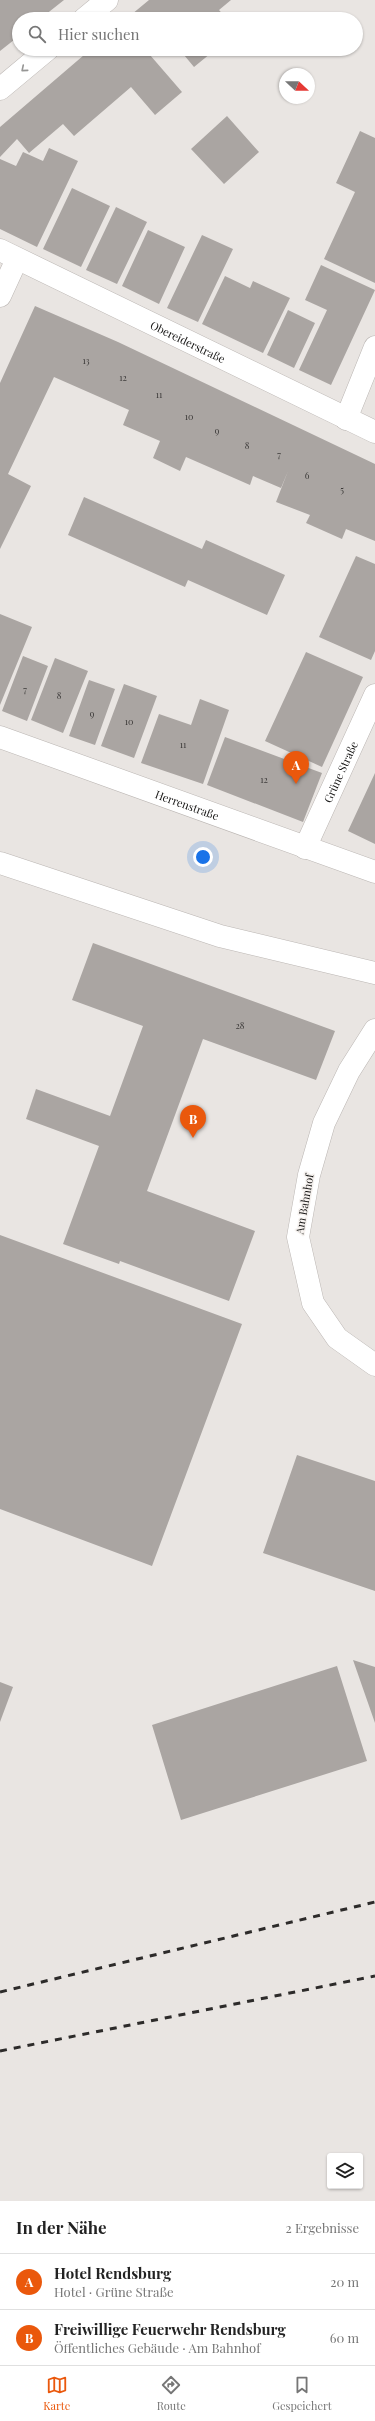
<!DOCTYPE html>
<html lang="de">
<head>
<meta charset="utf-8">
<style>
	body { margin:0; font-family:"Playfair Display",serif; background:#f6f6f6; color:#222 }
	.controls { position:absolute; right:12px; bottom:12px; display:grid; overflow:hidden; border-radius:4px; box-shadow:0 1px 3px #0004 }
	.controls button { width:36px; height:36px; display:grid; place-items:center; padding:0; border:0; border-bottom:1px solid #e0e0e0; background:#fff; color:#222; font:20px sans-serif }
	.compass { position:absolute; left:279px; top:68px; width:36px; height:36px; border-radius:50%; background:#fff; box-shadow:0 1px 3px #0004; rotate:112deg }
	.you { position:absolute; left:203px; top:857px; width:14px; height:14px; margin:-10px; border:3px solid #fff; border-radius:50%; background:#1a73e8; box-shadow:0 0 0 6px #1a73e833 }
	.badge { display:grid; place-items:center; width:26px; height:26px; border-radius:50%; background:#ea580c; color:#fff; font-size:13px; font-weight:700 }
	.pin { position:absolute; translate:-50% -33px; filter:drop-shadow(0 1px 2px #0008) }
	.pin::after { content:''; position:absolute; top:21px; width:14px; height:12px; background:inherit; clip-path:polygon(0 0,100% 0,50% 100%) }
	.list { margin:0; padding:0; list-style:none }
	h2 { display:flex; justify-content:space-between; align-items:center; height:52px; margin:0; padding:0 16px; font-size:17px }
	h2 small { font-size:13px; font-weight:400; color:#767676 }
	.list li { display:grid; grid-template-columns:26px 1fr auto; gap:12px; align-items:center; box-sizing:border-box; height:56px; padding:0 16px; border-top:1px solid #e0e0e0 }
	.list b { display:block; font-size:15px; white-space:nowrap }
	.list p { margin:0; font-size:13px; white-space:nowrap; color:#767676 }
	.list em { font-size:13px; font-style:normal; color:#767676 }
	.icon { flex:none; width:22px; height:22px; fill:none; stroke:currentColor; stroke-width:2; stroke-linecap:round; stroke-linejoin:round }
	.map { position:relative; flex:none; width:375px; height:2201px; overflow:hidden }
	.search { position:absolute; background:#fff; box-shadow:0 1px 3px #0004; left:12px; right:12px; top:12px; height:44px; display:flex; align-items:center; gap:10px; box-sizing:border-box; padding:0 14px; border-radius:22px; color:#767676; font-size:15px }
	.sheet { height:164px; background:#fff }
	nav { display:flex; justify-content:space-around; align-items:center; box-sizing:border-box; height:56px; border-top:1px solid #e0e0e0; background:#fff; font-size:11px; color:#767676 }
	nav a { display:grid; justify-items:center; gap:2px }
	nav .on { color:#ea580c }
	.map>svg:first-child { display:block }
	.building { fill:#aaa5a2 }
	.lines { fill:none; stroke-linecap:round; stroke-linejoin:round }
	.street-casing { stroke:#bbb6b3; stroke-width:23 }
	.secondary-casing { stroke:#bbb6b3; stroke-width:23 }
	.street { stroke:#fff; stroke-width:22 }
	.secondary { stroke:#fff; stroke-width:22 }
	.rail { stroke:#2d2b2a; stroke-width:3; stroke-dasharray:7 7; stroke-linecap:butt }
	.oneway { stroke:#969695 }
	.labels { text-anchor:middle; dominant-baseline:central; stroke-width:3; stroke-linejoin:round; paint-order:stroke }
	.number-label { font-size:9px; fill:#3b3938 }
	.street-label { font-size:11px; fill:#161514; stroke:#f6f2ef }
</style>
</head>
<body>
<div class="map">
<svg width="375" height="2201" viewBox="0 0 375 2201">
	<rect width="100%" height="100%" fill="#e9e5e2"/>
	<!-- building -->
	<path class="building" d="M0,0H64L40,19H19V36L0,51Z
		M149,0H231L219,10L227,19H126Z
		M91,49H157L150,55L182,92L155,115L131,87L74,136L63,124L29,153L17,139L0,157V127Z
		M179,49H216L194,67Z
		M227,116L259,152L224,184L191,149Z
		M360,131L375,138V283L324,259L355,192L336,183Z
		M49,148L78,161L37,247L0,229V159L16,166L23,152L43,161Z
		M72,188L110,206L81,267L43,249Z
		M116,207L147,222L117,284L86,270Z
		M148,230L185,247L159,304L122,286Z
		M202,235L233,249L198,322L167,308Z
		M321,265L375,290L331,385L299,370L327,310L305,300Z
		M225,276L250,288L253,281L290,298L263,353L202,324Z
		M35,306L118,342L375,464V541L346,529L342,539L306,523L310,515L276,502L288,471L281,488L253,476L250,485L186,457L180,471L153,458L160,441L123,425L129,410L54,377L8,474L31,486L0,549V383Z
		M288,310L315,323L294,368L267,355Z
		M84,497L202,549L206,540L285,575L267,615L188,580L185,587L68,535Z
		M356,556L375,564V651L371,660L319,637Z
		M0,614L32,627L0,705Z
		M306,652L363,677L322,767L265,741Z
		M23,656L48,666L27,721L2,711Z
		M55,658L88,671L63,733L31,720Z
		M89,680L115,689L95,745L69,736Z
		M124,684L157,696L134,758L101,746Z
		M200,699L229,710L203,784L141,763L159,714L191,725Z
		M225,737L322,773L303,822L207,785Z
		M375,773V844L348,831Z
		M93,943L335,1031L316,1080L203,1039L147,1191L255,1231L229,1301L120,1261L119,1264L63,1244L99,1146L26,1119L36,1089L110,1116L143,1026L72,1000Z
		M0,1235L242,1324L152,1566L0,1509Z
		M297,1455L375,1481V1591L263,1553Z
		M353,1660L375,1667V1723Z
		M337,1666L367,1761L181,1820L152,1725Z
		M0,1682L13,1687L0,1722Z"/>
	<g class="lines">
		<!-- street casing -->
		<g class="street-casing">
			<g id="street">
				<path d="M84,19L107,0"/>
				<path d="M0,89L48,49"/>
				<path id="s1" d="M0,250L375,432"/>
				<path d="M0,296L17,259"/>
				<path d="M346,419L375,347"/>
				<path id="s2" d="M0,737L375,872"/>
				<path id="s3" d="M305,848L375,695"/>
				<path d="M375,1030L349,1071L324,1123L309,1175L298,1237L313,1303L337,1338L375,1365"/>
			</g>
		</g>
		<!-- secondary casing -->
		<g class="secondary-casing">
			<path id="secondary" d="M0,863L220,936L375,973"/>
		</g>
		<!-- street -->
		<use href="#street" class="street"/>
		<!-- secondary -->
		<use href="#secondary" class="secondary"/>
		<!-- rail -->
		<path class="rail" d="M0,1992L375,1902
			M0,2051L375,1976"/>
	</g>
	<!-- one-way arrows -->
	<defs><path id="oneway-chevron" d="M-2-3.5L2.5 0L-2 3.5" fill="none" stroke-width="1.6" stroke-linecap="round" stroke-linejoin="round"/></defs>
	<use class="oneway" href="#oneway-chevron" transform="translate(24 69) rotate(140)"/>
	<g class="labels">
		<!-- number labels -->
		<g class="number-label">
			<text x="86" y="360">13</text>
			<text x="123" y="377">12</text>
			<text x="159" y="394">11</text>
			<text x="189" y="416">10</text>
			<text x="217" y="430">9</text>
			<text x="247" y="445">8</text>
			<text x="279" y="454">7</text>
			<text x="307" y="475">6</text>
			<text x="342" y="489">5</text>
			<text x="25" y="689">7</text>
			<text x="59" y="695">8</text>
			<text x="92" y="713">9</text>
			<text x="129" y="721">10</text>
			<text x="183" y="744">11</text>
			<text x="264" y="779">12</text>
			<text x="240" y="1025">28</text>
		</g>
		<!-- street labels -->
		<g class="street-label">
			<text stroke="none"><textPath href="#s1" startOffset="209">Obereiderstraße</textPath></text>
			<text stroke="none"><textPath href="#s3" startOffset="84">Grüne Straße</textPath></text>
			<text stroke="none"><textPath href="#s2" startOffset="199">Herrenstraße</textPath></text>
			<text transform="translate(304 1204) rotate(-80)">Am Bahnhof</text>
		</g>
	</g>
</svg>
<div class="controls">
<button><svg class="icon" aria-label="layers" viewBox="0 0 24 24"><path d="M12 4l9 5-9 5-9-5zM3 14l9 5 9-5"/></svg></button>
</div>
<svg class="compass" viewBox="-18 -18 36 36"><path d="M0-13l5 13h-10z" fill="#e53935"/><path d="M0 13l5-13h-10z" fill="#767676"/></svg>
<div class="you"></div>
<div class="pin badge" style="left:296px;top:784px">A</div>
<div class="pin badge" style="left:193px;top:1138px">B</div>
<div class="search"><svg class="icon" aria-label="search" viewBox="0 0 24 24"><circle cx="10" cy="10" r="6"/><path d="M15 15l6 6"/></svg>Hier suchen</div>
</div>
<section class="sheet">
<h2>In der Nähe<small>2 Ergebnisse</small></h2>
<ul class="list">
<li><span class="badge">A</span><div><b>Hotel Rendsburg</b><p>Hotel · Grüne Straße</p></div><em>20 m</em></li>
<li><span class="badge">B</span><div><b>Freiwillige Feuerwehr Rendsburg</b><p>Öffentliches Gebäude · Am Bahnhof</p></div><em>60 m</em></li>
</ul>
</section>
<nav>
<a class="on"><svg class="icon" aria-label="map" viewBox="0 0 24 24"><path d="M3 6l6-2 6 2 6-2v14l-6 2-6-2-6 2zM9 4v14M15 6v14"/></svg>Karte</a>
<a><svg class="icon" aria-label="directions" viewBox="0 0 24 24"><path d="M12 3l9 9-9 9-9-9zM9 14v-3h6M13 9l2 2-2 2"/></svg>Route</a>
<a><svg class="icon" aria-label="saved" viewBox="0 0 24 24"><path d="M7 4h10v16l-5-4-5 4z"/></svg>Gespeichert</a>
</nav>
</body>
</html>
